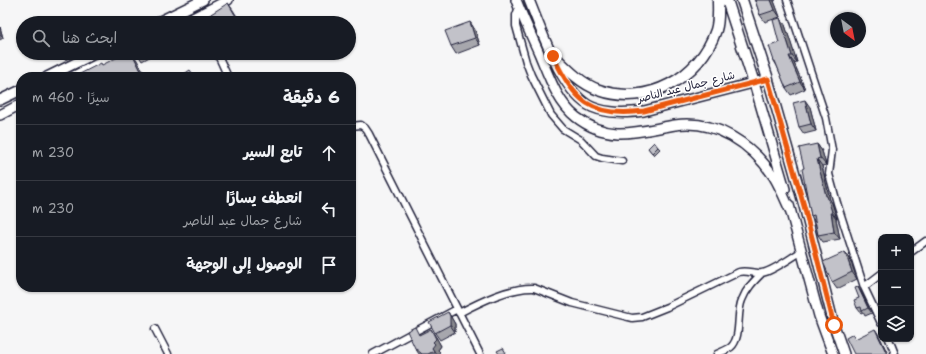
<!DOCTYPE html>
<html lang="ar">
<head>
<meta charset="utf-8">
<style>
	body { margin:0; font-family:"Shantell Sans","Playpen Sans Arabic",sans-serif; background:#20242c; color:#f1f3f6; direction:rtl }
	.controls { position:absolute; right:12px; bottom:12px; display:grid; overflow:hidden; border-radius:8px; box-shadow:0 1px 3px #0004 }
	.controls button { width:36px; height:36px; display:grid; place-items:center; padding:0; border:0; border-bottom:1px solid #363941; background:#171b24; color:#f1f3f6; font:20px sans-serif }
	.compass { position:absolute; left:830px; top:12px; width:36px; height:36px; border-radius:50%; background:#171b24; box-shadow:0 1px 3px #0004; rotate:148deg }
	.stop { position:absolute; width:12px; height:12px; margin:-9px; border:3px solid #ea580c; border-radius:50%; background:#fff }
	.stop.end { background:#ea580c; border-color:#fff; box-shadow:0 1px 4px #0008 }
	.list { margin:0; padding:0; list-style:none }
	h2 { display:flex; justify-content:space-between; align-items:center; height:52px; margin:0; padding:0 16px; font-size:17px }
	h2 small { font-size:13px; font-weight:400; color:#9ea1a6 }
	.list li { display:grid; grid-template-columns:26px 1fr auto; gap:12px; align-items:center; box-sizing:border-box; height:56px; padding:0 16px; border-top:1px solid #363941 }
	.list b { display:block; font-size:15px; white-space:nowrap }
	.list p { margin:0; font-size:13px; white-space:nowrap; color:#9ea1a6 }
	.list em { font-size:13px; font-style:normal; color:#9ea1a6 }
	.icon { flex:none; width:22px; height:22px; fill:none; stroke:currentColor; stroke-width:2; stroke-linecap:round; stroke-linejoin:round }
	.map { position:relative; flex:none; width:926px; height:354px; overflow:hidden; direction:ltr }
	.search { position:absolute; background:#171b24; box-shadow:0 1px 3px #0004; left:16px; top:16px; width:340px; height:44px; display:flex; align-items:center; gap:10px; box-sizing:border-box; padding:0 14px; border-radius:22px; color:#9ea1a6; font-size:15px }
	.panel { position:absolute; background:#171b24; box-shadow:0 1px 3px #0004; left:16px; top:72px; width:340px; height:220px; border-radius:16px; direction:rtl }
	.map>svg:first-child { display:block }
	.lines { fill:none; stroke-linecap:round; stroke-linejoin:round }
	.minor-casing { stroke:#22223b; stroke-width:9 }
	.secondary-casing { stroke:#22223b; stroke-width:12 }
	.trunk-casing { stroke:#22223b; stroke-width:13 }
	.minor { stroke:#fff; stroke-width:6 }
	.secondary { stroke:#fff; stroke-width:9 }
	.trunk { stroke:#fff; stroke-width:10 }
	.wall { fill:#a7a7ad; stroke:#22223b }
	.shaded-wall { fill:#88888d; stroke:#22223b }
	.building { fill:#c2c2c9; stroke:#22223b }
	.route { stroke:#ea580c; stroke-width:5 }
	.labels { text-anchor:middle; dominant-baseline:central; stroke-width:3; stroke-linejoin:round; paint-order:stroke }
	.street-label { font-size:11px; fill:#22223b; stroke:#fff }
</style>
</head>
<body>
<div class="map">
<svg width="926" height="354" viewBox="0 0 926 354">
	<rect width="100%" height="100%" fill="#f6f6f7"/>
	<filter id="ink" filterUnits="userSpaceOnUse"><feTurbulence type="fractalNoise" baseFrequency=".025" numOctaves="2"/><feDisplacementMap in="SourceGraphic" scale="8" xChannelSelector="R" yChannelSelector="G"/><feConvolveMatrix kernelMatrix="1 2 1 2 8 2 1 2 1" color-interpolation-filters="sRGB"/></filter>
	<g filter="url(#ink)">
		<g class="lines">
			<!-- minor casing -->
			<g class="minor-casing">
				<path id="minor" d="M787,0L826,118L832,150L829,174L837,203L864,287L881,323
					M519,7L516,15V26L526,62L531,75L551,115L563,129L581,140L596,156L602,158L622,161
					M198,16L202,23
					M217,53L228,77
					M351,126L361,125L365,128L369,134L480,354
					M911,252L926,241
					M864,287L881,274
					M459,313C480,302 510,287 534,288L572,303L632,318L642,317L667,307L739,272C747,270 754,274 762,273C771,272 793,257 802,251
					M155,329L168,354
					M889,339L895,354
					M373,354L457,309
					M717,354C721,352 727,350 731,347C742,337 736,313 742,300C746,289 754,281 762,273"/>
			</g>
			<!-- secondary casing -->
			<g class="secondary-casing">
				<path id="secondary" d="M516,0C523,18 531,35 539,53C548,74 557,102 576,117C609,143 639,131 675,125C716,119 752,144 774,177C780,187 785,199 790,210
					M529,0C541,29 562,94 592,107C609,114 627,113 644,111L768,79L804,206L834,325L844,354
					M156,23L203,0
					M183,23L228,0
					M47,77L96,53
					M72,77L120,53
					M754,83L785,189
					M0,100L21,90
					M0,115L21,104
					M789,205L819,316L833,354"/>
			</g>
			<!-- trunk casing -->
			<g class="trunk-casing">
				<path id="trunk" d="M727,0L754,83
					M742,0L768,79
					M553,55C566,68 581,84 599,90C647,107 700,78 716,30C719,21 718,10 718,0"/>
			</g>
			<!-- minor -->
			<use href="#minor" class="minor"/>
			<!-- secondary -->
			<use href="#secondary" class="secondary"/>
			<!-- trunk -->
			<use href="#trunk" class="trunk"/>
		</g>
		<!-- wall -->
		<path class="wall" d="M754,0H776L774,1L780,17L765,22L760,15L756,3Z
			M780,18L785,25L797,62L794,63L805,89L791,95L786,88L777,66L774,61L779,43Z
			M470,22L475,30L480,45L456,54L451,46Z
			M0,27L3,38L0,40Z
			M60,53H76L77,55L65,60Z
			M137,53H157L142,61Z
			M810,107L816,131L804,134L799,127Z
			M817,144L822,151L826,165L822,166L830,200L832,203L837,219H836L840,239L823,242L818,235L815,222L811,216L804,168Z
			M658,147L660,149L654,155L648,148Z
			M845,252L850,259L857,279L837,289L832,282Z
			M858,287L861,292L872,313L865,316L863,312L861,313L857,308L859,298Z
			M448,312L455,324V332L440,340L435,333Z
			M420,335L436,337L441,346L438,350L440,352L438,354H419L415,348Z"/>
		<!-- shaded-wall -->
		<path class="shaded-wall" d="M771,0H774V1L780,17L775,10Z
			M228,3L233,10L241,23H240Z
			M780,18L785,25L797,62L792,56Z
			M470,22L475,30L480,45L475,38Z
			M0,27L3,38L0,34Z
			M132,53L137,60L146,77H144Z
			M789,56L794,63L805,89L800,82Z
			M805,100L810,107L816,131L811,124Z
			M817,144L822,151L826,165L820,158Z
			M817,159L822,166L830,200L832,203L837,219L832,212L826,196Z
			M831,212L836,219L840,239L834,232Z
			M845,252L850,259L857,279L852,272Z
			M858,287L861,292L872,313L868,308Z
			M448,312L455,324V332L450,325Z
			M431,329L436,337L441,346L438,350L440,352L438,354H436L432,348L433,342Z
			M875,329L879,335L888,354H887Z"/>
		<!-- building -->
		<path class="building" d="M755,0H771L775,10L760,15Z
			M228,3L240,23H216L211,14Z
			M780,18L792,56H789L800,82L786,88L775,61H774L769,46L779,43L773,20Z
			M470,22L475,38L451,46L445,31Z
			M60,53H67L62,56Z
			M126,53H132L144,77H76V76L101,63L102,65Z
			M137,53H144L139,56Z
			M190,70L195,77H187L184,74Z
			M805,100L811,124L799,127L793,103Z
			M654,142L658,147L652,153L648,148Z
			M817,144L820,158L817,159L826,196H827L832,212H831L834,232L818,235L814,215L811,216L802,169L804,168L799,148Z
			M845,252L852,272L832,282L823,262Z
			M858,287L868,308L862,311L861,307L857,308L854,300L859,298L855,288Z
			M448,312L450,316V325L435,333L429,322Z
			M415,327L419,335L431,329L436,339L433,342L435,344L432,348L434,351L428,354H422L415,348L407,331Z
			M875,329L887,354H854L846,338L853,334L855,339Z
			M503,348L506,353L504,354H499L497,351Z"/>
	</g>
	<g class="lines" filter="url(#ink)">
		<!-- route -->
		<path class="route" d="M553,56C575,101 590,118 644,111L768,79L804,206L834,325"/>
	</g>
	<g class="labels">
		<!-- street labels -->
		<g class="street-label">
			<text transform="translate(686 87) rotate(-14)">شارع جمال عبد الناصر</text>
		</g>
	</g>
</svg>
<div class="controls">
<button>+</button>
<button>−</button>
<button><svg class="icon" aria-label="layers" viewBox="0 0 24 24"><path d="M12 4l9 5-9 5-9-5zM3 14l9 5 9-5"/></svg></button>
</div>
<svg class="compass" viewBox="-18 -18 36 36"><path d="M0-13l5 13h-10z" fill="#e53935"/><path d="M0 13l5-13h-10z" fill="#9ea1a6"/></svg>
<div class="stop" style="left:834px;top:325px"></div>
<div class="stop end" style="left:553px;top:56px"></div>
<div class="search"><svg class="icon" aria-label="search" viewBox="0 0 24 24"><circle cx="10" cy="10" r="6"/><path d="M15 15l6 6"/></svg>ابحث هنا</div>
<section class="panel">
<h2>6 دقيقة<small>سيرًا · 460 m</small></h2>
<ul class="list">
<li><svg class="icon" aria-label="ahead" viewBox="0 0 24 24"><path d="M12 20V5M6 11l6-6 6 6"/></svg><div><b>تابع السير</b></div><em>230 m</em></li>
<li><svg class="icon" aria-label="left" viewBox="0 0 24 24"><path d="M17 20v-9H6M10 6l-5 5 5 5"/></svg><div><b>انعطف يسارًا</b><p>شارع جمال عبد الناصر</p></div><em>230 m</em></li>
<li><svg class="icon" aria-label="arrive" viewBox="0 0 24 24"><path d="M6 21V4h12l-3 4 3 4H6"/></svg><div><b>الوصول إلى الوجهة</b></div></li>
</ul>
</section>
</div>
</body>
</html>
